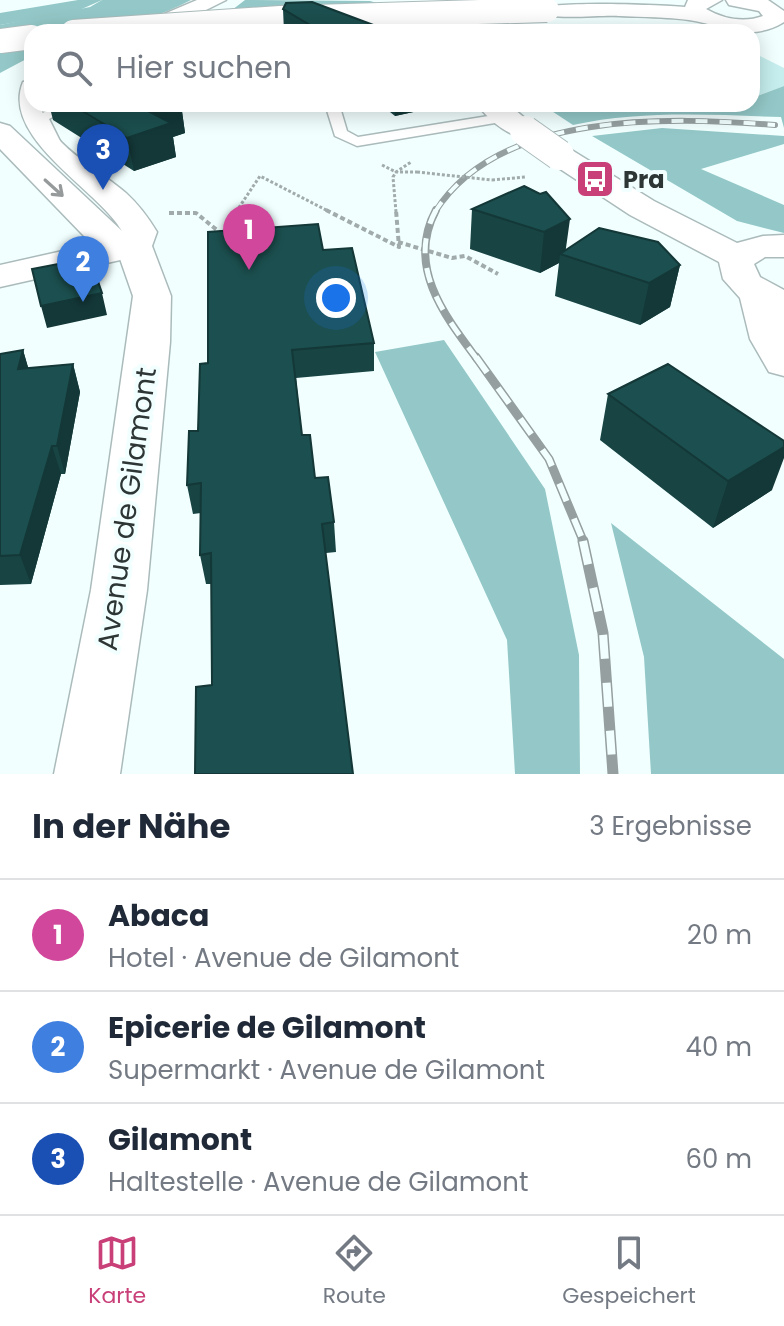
<!DOCTYPE html>
<html lang="de">
<head>
<meta charset="utf-8">
<style>
	body { margin:0; font-family:Poppins,sans-serif; background:#f6f6f7; color:#1f2937 }
	.you { position:absolute; left:336px; top:298px; width:28px; height:28px; margin:-20px; border:6px solid #fff; border-radius:50%; background:#1a73e8; box-shadow:0 0 0 12px #1a73e833 }
	.badge { display:grid; place-items:center; width:52px; height:52px; border-radius:50%; background:#c94079; color:#fff; font-size:26px; font-weight:700 }
	.pin { position:absolute; translate:-50% -66px; filter:drop-shadow(0 2px 4px #0008) }
	.pin::after { content:''; position:absolute; top:42px; width:28px; height:24px; background:inherit; clip-path:polygon(0 0,100% 0,50% 100%) }
	.list { margin:0; padding:0; list-style:none }
	h2 { display:flex; justify-content:space-between; align-items:center; height:104px; margin:0; padding:0 32px; font-size:34px }
	h2 small { font-size:26px; font-weight:400; color:#747a83 }
	.list li { display:grid; grid-template-columns:52px 1fr auto; gap:24px; align-items:center; box-sizing:border-box; height:112px; padding:0 32px; border-top:2px solid #e0e1e3 }
	.list b { display:block; font-size:30px; white-space:nowrap }
	.list p { margin:0; font-size:26px; white-space:nowrap; color:#747a83 }
	.list em { font-size:26px; font-style:normal; color:#747a83 }
	.icon { flex:none; width:44px; height:44px; fill:none; stroke:currentColor; stroke-width:2; stroke-linecap:round; stroke-linejoin:round }
	.map { position:relative; flex:none; width:784px; height:774px; overflow:hidden }
	.search { position:absolute; background:#fff; box-shadow:0 4px 20px #0003; left:24px; right:24px; top:24px; height:88px; display:flex; align-items:center; gap:20px; box-sizing:border-box; padding:0 28px; border-radius:24px; color:#747a83; font-size:30px }
	.sheet { height:440px; background:#fff }
	nav { display:flex; justify-content:space-around; align-items:center; box-sizing:border-box; height:112px; border-top:2px solid #e0e1e3; background:#fff; font-size:22px; color:#747a83 }
	nav a { display:grid; justify-items:center; gap:4px }
	nav .on { color:#c94079 }
	.map>svg:first-child { display:block }
	.green { fill:#c6eeee }
	.forest { fill:#94c8c8 }
	.water { fill:#94c7c7 }
	.lines { fill:none; stroke-linecap:round; stroke-linejoin:round }
	.service-casing { stroke:#abbbbb; stroke-width:3 }
	.minor-casing { stroke:#abbbbb; stroke-width:3 }
	.tertiary-casing { stroke:#abbbbb; stroke-width:3 }
	.secondary-casing { stroke:#abbbbb; stroke-width:3 }
	.path-far1 { stroke:#a1abab; stroke-width:3; stroke-dasharray:3 2; stroke-linecap:butt }
	.path { stroke:#a1abab; stroke-width:4; stroke-dasharray:5 3; stroke-linecap:butt }
	.service { fill:#fff; fill-rule:evenodd }
	.minor { fill:#fff; fill-rule:evenodd }
	.tertiary { fill:#fff; fill-rule:evenodd }
	.secondary { fill:#fff; fill-rule:evenodd }
	.rail-far3-casing { stroke:#959f9f; stroke-width:6 }
	.rail-far2-casing { stroke:#959f9f; stroke-width:8 }
	.rail-far1-casing { stroke:#959f9f; stroke-width:9 }
	.rail-casing { stroke:#959f9f; stroke-width:11 }
	.rail-far3 { stroke:#f2ffff; stroke-width:4; stroke-dasharray:12; stroke-linecap:butt }
	.rail-far2 { stroke:#f2ffff; stroke-width:5; stroke-dasharray:15; stroke-linecap:butt }
	.rail-far1 { stroke:#f2ffff; stroke-width:6; stroke-dasharray:19; stroke-linecap:butt }
	.rail { stroke:#f2ffff; stroke-width:8; stroke-dasharray:24; stroke-linecap:butt }
	.tertiary-bridge-casing { stroke:#abbbbb; stroke-width:32; stroke-linecap:butt }
	.secondary-bridge-casing { stroke:#abbbbb; stroke-width:26; stroke-linecap:butt }
	.path-bridge { stroke:#a1abab; stroke-width:3; stroke-dasharray:3 2; stroke-linecap:butt }
	.tertiary-bridge { stroke:#fff; stroke-width:30 }
	.secondary-bridge { stroke:#fff; stroke-width:24 }
	.wall { fill:#184444 }
	.shaded-wall { fill:#143737 }
	.building { fill:#1c4f4f; stroke:#143737; stroke-width:2 }
	.oneway { stroke:#969a9a }
	.labels { text-anchor:middle; dominant-baseline:central; stroke-width:8; stroke-linejoin:round; paint-order:stroke }
	.far-poi-label { font-size:24px; font-weight:bold; fill:#2e3535; stroke:#f2ffff; text-anchor:start }
	.street-label { font-size:28px; fill:#2e3535; stroke:#f2ffff }
</style>
</head>
<body>
<div class="map">
<svg width="784" height="774" viewBox="0 0 784 774">
	<rect width="100%" height="100%" fill="#f2ffff"/>
	<!-- green -->
	<path class="green" d="M752,52L784,68V86L752,98Z"/>
	<!-- forest -->
	<path class="forest" d="M102,0H191C134,29 94,32 32,32V56L0,73V25L90,7Z
		M245,0L370,1L481,32H400L368,24L232,10Z
		M784,86V128L781,117C711,115 642,110 573,125L541,104H752V98Z
		M662,128L784,136V144L701,169L784,205V233L737,221L592,136Z
		M444,340L545,489L579,655L580,774H515L507,640L375,352Z
		M611,523L784,659V774H651L644,657Z"/>
	<!-- water -->
	<path class="water" d="M78,0H102L75,12L0,25V13Z"/>
	<g class="lines">
		<!-- service casing -->
		<g class="service-casing">
			<path id="service" d="M60,104H78L49,119L60,141L53,145L48,144L36,126L35,117Z
				M325,104H339L347,131L358,137L507,113L514,117L507,121L357,146L335,136Z"/>
		</g>
		<!-- minor casing -->
		<g class="minor-casing">
			<path id="minor" d="M197,0H226L166,30H150L147,25L150,20Z
				M134,235L147,238L152,246L147,254L0,287V265Z"/>
		</g>
		<!-- tertiary casing -->
		<g class="tertiary-casing">
			<path id="tertiary" d="M32,80V104H41C44,143 99,169 126,193C139,205 148,217 157,232L152,246L171,296L170,342L147,590L120,774H54L91,590L133,296L118,253L96,245L84,236L0,149V123L10,126L122,231C99,190 0,138 23,82Z
				M477,104H508L540,131L535,137C514,142 489,121 477,104Z
				M559,146L570,149L654,201L737,243L763,236L784,235V257H765L754,264L760,277L784,290V376L769,372L750,339L740,298L723,279L719,262L630,215L548,161L544,155L548,149Z"/>
		</g>
		<!-- secondary casing -->
		<g class="secondary-casing">
			<path id="secondary" d="M688,0H722L706,9C724,19 744,23 763,16L759,11L729,5L726,0H768L784,11V22C750,43 723,25 689,20C666,17 643,17 620,16C603,14 545,22 536,10C550,0 659,5 685,7Z"/>
		</g>
		<!-- path-far1 -->
		<path class="path-far1" d="M382,165L396,172L411,162
			M492,180L526,177
			M236,212L260,176L330,212
			M396,212L393,177L396,172H417"/>
		<!-- path -->
		<path class="path" d="M326,210L399,247L396,210
			M169,213H196L223,235
			M231,234L238,210
			M398,242L452,258L465,256L498,274"/>
		<!-- service -->
		<use href="#service" class="service"/>
		<!-- minor -->
		<use href="#minor" class="minor"/>
		<!-- tertiary -->
		<use href="#tertiary" class="tertiary"/>
		<!-- secondary -->
		<use href="#secondary" class="secondary"/>
		<!-- rail-far3 casing -->
		<g class="rail-far3-casing">
			<path id="rail-far3" d="M435,212C499,110 670,117 775,125"/>
		</g>
		<!-- rail-far2 casing -->
		<g class="rail-far2-casing">
			<path id="rail-far2" d="M436,210C406,266 444,315 477,359"/>
		</g>
		<!-- rail-far1 casing -->
		<g class="rail-far1-casing">
			<path id="rail-far1" d="M476,357L549,459L584,543"/>
		</g>
		<!-- rail casing -->
		<g class="rail-casing">
			<path id="rail" d="M583,541L603,633L613,774"/>
		</g>
		<!-- rail-far3 -->
		<use href="#rail-far3" class="rail-far3"/>
		<!-- rail-far2 -->
		<use href="#rail-far2" class="rail-far2"/>
		<!-- rail-far1 -->
		<use href="#rail-far1" class="rail-far1"/>
		<!-- rail -->
		<use href="#rail" class="rail"/>
		<!-- tertiary-bridge casing -->
		<g class="tertiary-bridge-casing">
			<path id="tertiary-bridge" d="M525,131L559,155"/>
		</g>
		<!-- secondary-bridge casing -->
		<g class="secondary-bridge-casing">
			<path id="secondary-bridge" d="M73,32L280,18L547,10
				M0,41L32,37"/>
		</g>
		<!-- path-bridge -->
		<path class="path-bridge" d="M417,172L492,180"/>
		<!-- tertiary-bridge -->
		<use href="#tertiary-bridge" class="tertiary-bridge"/>
		<!-- secondary-bridge -->
		<use href="#secondary-bridge" class="secondary-bridge"/>
	</g>
	<!-- wall -->
	<path class="wall" d="M283,9L392,32H284Z
		M49,104H181L185,133L173,137L176,157L134,171L53,120Z
		M380,104H450L395,116Z
		M524,186L566,250L680,265L670,307L640,325L555,296L559,263L540,273L470,249L472,209Z
		M323,250L374,343V371L296,378L302,435L315,478L334,522L336,552L326,553L212,685L211,584H206L200,555L201,513L193,514L187,485L198,431L208,363Z
		M23,350L28,368L73,364L80,392L65,474H61L31,584L0,585V354Z
		M608,394L772,490L713,528L600,440Z"/>
	<!-- shaded-wall -->
	<path class="shaded-wall" d="M169,104H181L185,133L173,137L176,157L134,171L127,138L148,111Z
		M395,104H450L395,116Z
		M570,219L565,255L560,254L559,263L540,273L544,232Z
		M680,265L670,307L640,325L649,283Z
		M102,293L107,315L47,328L41,306Z
		M23,350L31,377L18,369Z
		M73,364L80,392L65,474L57,446Z
		M52,446L61,474L31,584L20,555Z
		M784,447V458L772,490L713,528L728,481Z"/>
	<!-- building -->
	<path class="building" d="M312,2L392,32H322L283,9L286,3Z
		M71,104H169L148,111L171,123L127,138Z
		M524,186L540,194L546,192L570,219L544,232L472,209Z
		M318,224L323,250L352,248L374,343L292,350L302,435H310L315,478L328,477L334,522L322,524L353,774H195L196,687L212,685L211,553L200,555L201,483L187,485L189,431H198L200,364L208,363V232Z
		M599,228L658,242L680,265L649,283L560,254Z
		M90,258L102,293L41,306L32,269Z
		M23,350L18,369L73,364L57,446H52L20,555L0,556V354Z
		M668,364L784,441V447L728,481L608,394Z"/>
	<!-- one-way arrows -->
	<defs><path id="oneway-shaft" d="M-6 0H5M1.5-3L5.5 0L1.5 3" fill="none" stroke-width="1.6" stroke-linecap="round" stroke-linejoin="round" transform="scale(2)"/></defs>
	<use class="oneway" href="#oneway-shaft" transform="translate(54 188) rotate(42)"/>
	<!-- icons -->
	<defs>
		<g id="bus-square" transform="scale(2)"><rect x="-9" y="-9" width="18" height="18" rx="4" fill="#c94079" stroke="#f2ffff"/><path d="M-5-6H5V4H4V6H2V4H-2V6H-4V4H-5ZM-3.5-4V0h7V-4ZM-3.5 1.2v1.5H-2V1.2ZM2 1.2v1.5H3.5V1.2Z" fill="#fff"/></g>
	</defs>
	<g fill-rule="evenodd">
		<use href="#bus-square" x="595" y="179"/>
	</g>
	<g class="labels">
		<!-- far-poi labels -->
		<g class="far-poi-label">
			<text x="623" y="179">Pra</text>
		</g>
		<!-- street labels -->
		<g class="street-label">
			<text transform="translate(127 509) rotate(-82)">Avenue de Gilamont</text>
		</g>
	</g>
</svg>
<div class="you"></div>
<div class="pin badge" style="left:249px;top:270px;background:#d1479c">1</div>
<div class="pin badge" style="left:83px;top:302px;background:#3f7fe0">2</div>
<div class="pin badge" style="left:103px;top:190px;background:#1a4fb4">3</div>
<div class="search"><svg class="icon" aria-label="search" viewBox="0 0 24 24"><circle cx="10" cy="10" r="6"/><path d="M15 15l6 6"/></svg>Hier suchen</div>
</div>
<section class="sheet">
<h2>In der Nähe<small>3 Ergebnisse</small></h2>
<ul class="list">
<li><span class="badge" style="background:#d1479c">1</span><div><b>Abaca</b><p>Hotel · Avenue de Gilamont</p></div><em>20 m</em></li>
<li><span class="badge" style="background:#3f7fe0">2</span><div><b>Epicerie de Gilamont</b><p>Supermarkt · Avenue de Gilamont</p></div><em>40 m</em></li>
<li><span class="badge" style="background:#1a4fb4">3</span><div><b>Gilamont</b><p>Haltestelle · Avenue de Gilamont</p></div><em>60 m</em></li>
</ul>
</section>
<nav>
<a class="on"><svg class="icon" aria-label="map" viewBox="0 0 24 24"><path d="M3 6l6-2 6 2 6-2v14l-6 2-6-2-6 2zM9 4v14M15 6v14"/></svg>Karte</a>
<a><svg class="icon" aria-label="directions" viewBox="0 0 24 24"><path d="M12 3l9 9-9 9-9-9zM9 14v-3h6M13 9l2 2-2 2"/></svg>Route</a>
<a><svg class="icon" aria-label="saved" viewBox="0 0 24 24"><path d="M7 4h10v16l-5-4-5 4z"/></svg>Gespeichert</a>
</nav>
</body>
</html>
